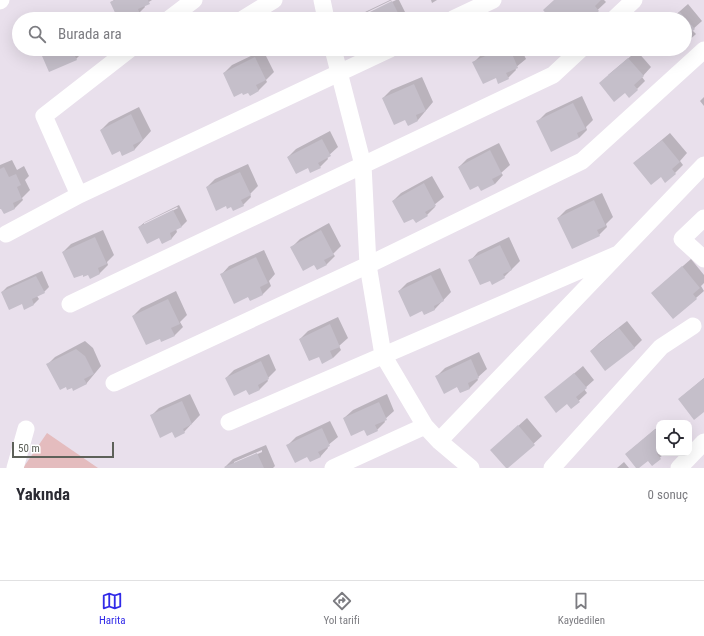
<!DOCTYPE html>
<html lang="tr">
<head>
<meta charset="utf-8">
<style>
	body { margin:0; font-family:"Roboto Condensed",sans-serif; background:#f7f7f7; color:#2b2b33 }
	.controls { position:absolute; right:12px; bottom:12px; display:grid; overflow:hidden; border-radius:8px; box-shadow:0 4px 16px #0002 }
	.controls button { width:36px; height:36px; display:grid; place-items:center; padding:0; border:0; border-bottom:1px solid #e1e1e2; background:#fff; color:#2b2b33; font:20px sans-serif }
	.scale { position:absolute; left:12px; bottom:10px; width:102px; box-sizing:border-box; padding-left:4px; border:2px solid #5d6159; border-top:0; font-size:11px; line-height:14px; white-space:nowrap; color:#5d6159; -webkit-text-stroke:3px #fff; paint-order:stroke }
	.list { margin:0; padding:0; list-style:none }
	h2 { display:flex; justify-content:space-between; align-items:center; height:52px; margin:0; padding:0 16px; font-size:17px }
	h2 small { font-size:13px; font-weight:400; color:#7c7c81 }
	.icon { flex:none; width:22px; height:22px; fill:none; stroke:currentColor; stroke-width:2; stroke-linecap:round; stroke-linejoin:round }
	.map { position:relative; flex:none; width:704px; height:468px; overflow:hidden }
	.search { position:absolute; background:#fff; box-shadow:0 4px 16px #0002; left:12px; right:12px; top:12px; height:44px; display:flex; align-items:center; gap:10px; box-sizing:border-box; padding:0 14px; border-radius:22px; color:#7c7c81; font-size:15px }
	.sheet { height:112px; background:#fff }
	nav { display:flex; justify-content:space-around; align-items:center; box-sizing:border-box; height:56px; border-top:1px solid #e1e1e2; background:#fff; font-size:11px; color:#7c7c81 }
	nav a { display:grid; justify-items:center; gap:2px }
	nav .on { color:#312ae8 }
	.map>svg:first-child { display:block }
	.green { fill:#e4bcbe }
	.shadow { fill:#0003; fill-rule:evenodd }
	.building { fill:#c5bfca }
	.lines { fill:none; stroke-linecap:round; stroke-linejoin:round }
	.minor { stroke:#fff; stroke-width:17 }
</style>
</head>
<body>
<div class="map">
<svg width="704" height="468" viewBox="0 0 704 468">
	<rect width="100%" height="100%" fill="#e9e0ec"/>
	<!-- green -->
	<path class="green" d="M47,433L98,468H23Z"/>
	<!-- shadow -->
	<path class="shadow" d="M114,0H152L144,5L145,7L139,13H128L111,2Z
		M390,0H392L363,14V16L396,0H399L405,12L400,18L398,19H358L363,13Z
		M431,0H437L432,3Z
		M555,0H604L606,2L588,19H552Z
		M688,4L702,21L692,30L696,34L685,44V19H671Z
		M40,49H84V51L76,59Z
		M493,49H521L526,59L515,68L516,70L508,78L496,77L474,62L482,54Z
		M661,49H671L665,54Z
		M263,50L274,72L266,80L267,82L259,90L250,95L249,92L224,73L232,65Z
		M637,51L651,67L642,77L645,81L637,89L608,75Z
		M422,77L433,102L418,120L406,119L383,98L391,90Z
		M582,96L593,120L586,127L587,130L579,138L538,121L546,113Z
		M704,97V106L700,101Z
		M139,107L151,131L135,149L122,155L120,150L101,130L109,122Z
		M330,131L338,147L327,157L328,159L320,167L308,166L288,157L296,149Z
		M670,133L687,153L680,161L683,165L675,173L661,176L634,163Z
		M499,143L510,165L501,173L503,175L495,184H479L459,167L467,159Z
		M12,160L17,170L24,166L29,176L25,180L30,190L22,198L23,200L15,208L4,213L2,207L0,208V165Z
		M248,164L258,186L250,194L251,197L243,205L231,206L207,187L215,179Z
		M432,176L444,197L434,205L435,207L427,215L413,217L393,201L401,193Z
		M602,193L613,217L606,224L607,227L599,235L558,218L566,210Z
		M179,205L187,221L182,226L176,229L177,232L172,238L162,243L160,237L139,227L145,222ZM177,207L178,208L144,225V223Z
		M329,223L341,246L333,254L335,256L327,264L317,269L315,264L292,247L300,239Z
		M103,230L114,255L107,262L108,265L100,273L91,277L89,273H83L63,252L71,244Z
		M509,237L520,261L504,277L490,280L470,261L478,252Z
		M264,250L275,274L269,281L271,286L263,294L250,300L248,296L221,275L229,266Z
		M691,259L704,275V283L701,286L704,291L673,318L652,293Z
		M440,268L451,292L435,309L425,314L423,310L399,291L407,283Z
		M42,271L49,287L44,292L37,296L39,299L34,304L22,303L2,292L7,287Z
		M176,291L187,315L180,322L183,327L175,335L162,341L160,337L133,316L141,308Z
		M338,317L348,338L339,346L341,350L333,358L319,355L300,339L308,331Z
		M627,321L642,340L634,348L591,351L599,343Z
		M85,341L93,348L101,366L86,384L47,365L55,357Z
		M479,352L487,369L477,378L478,380L470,388L460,392L457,386L437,376L445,368Z
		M269,354L276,370L267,379L268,381L260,389L247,388L226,378L234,370Z
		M583,366L594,380L584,389L587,393L571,408L567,403L545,398Z
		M704,378V411L679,399Z
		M190,394L200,415L184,432L172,431L151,416L159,408Z
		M387,394L394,411L384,420L385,422L377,430L365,429L344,418L353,410Z
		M527,418L542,436L507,468L500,442Z
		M330,421L338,437L327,446L328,448L320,457L308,455L288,445L296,437Z
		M659,426V453H665L652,465L648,460L637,468L626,454Z
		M266,445L275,466L273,468H226L225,467L233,459ZM262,450V452L234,464V462Z
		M624,462L629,468H617Z"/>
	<!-- building -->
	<path class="building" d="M115,0H148L150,4L138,9L140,14L130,18L128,14L118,19L110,2Z
		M554,0H601L595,6L599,11L590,19H551L543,10Z
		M392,1L401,19H356Z
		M680,12L695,29L685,38V19H671Z
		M39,49H85L74,54L77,60L49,72Z
		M501,49H510L518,68L506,73L509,79L498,84L496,78L483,84L472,62Z
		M255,57L266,80L256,85L259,91L250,96L248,93L243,95L242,93L234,97L223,73Z
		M628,58L644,76L634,85L638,90L629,98L625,93L614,102L599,83Z
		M414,84L426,111L416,115L418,121L408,126L405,120L394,125L382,98Z
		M573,103L586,129L577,133L579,138L551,152L536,121Z
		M131,114L143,140L133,145L135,150L122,156L120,151L112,155L100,130Z
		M322,139L331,156L318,163L321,168L310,173L308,168L296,174L287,157Z
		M662,140L680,162L672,169L676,174L665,183L661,177L651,185L633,163Z
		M490,150L502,174L492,179L495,184L481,191L478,186L470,190L458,167Z
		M4,167L9,177L16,174L21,185L17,187L22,199L13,203L15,209L4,214L1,209H0V169Z
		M240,172L251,195L241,200L244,206L233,211L231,207L227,209L226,206L216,211L206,187Z
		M424,183L436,206L425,212L428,216L416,223L413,219L404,223L392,201Z
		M594,200L606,226L597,230L600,236L572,249L557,218Z
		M173,210L182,227L170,233L172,239L162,244L159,238L147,244L138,227Z
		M321,230L334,255L324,260L327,265L317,270L314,265L303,271L290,247Z
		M95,237L107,264L98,268L100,274L90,279L88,275L83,277V275L74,278L62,252Z
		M500,245L512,270L503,274L505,278L492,285L490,281L480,285L468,260Z
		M256,257L268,283L260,287L263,295L250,301L248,297L234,304L220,274Z
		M682,266L700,288L693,294L697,299L673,319L651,293Z
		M431,275L444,301L434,306L435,310L424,315L422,311L410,317L398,291Z
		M36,276L45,293L32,299L34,305L24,310L22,304L9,310L1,292Z
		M168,299L180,324L171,328L175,336L161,342L160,339L146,345L132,316Z
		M330,324L340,347L330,351L333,358L322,364L319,357L309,361L299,339Z
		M619,328L635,348L605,371L590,351Z
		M76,349L85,356L94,374L84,379L87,384L73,391L72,388L67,390L66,387L60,390L46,364Z
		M471,359L479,378L468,383L470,389L460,393L457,387L444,394L435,376Z
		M261,361L269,379L258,385L260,390L249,395L246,390L234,396L225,378Z
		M574,373L587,388L576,397L580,402L571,409L567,404L556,413L544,397Z
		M704,378V412L694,420L678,399Z
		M182,401L192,424L183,429L185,433L175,438L172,432L160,438L150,415Z
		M379,402L387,420L375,425L378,431L367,436L364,430L351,436L343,418Z
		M518,425L535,445L508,468H506L490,450Z
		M322,428L330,446L318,452L321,457L310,462L307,457L295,463L286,445Z
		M655,429L659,434V452L657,454L661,459L652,466L648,461L639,468H636L625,454Z
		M257,453L264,468H225L224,467Z"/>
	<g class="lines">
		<!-- minor -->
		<path class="minor" d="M322,0L326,19
			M0,1L1,0
			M169,19L194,0
			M243,19L274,0
			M453,19L493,0
			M614,19L634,0
			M333,49L363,165L368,265L383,355L425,426L439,441L471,468
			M79,195L44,116L130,49
			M704,218L682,239L704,259
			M6,234L79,195L390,49
			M70,304L553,75L581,49
			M114,383L368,265L582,161L704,50
			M229,422L618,254
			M439,441L704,165
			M15,468L26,429
			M333,468L425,426
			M552,468L661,347L693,326
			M679,468L704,442"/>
	</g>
</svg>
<div class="controls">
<button><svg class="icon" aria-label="locate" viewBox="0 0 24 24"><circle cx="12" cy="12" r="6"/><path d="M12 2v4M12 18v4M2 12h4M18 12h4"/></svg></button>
</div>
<div class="scale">50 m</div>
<div class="search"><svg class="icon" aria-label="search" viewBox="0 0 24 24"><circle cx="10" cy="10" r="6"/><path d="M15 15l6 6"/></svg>Burada ara</div>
</div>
<section class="sheet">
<h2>Yakında<small>0 sonuç</small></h2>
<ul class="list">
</ul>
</section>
<nav>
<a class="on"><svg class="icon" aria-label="map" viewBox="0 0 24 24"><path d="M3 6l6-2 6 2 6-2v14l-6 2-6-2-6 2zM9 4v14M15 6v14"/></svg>Harita</a>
<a><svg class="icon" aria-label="directions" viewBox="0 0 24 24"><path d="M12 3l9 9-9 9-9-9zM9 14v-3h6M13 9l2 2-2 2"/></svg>Yol tarifi</a>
<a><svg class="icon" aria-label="saved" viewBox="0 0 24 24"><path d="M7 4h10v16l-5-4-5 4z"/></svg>Kaydedilen</a>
</nav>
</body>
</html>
